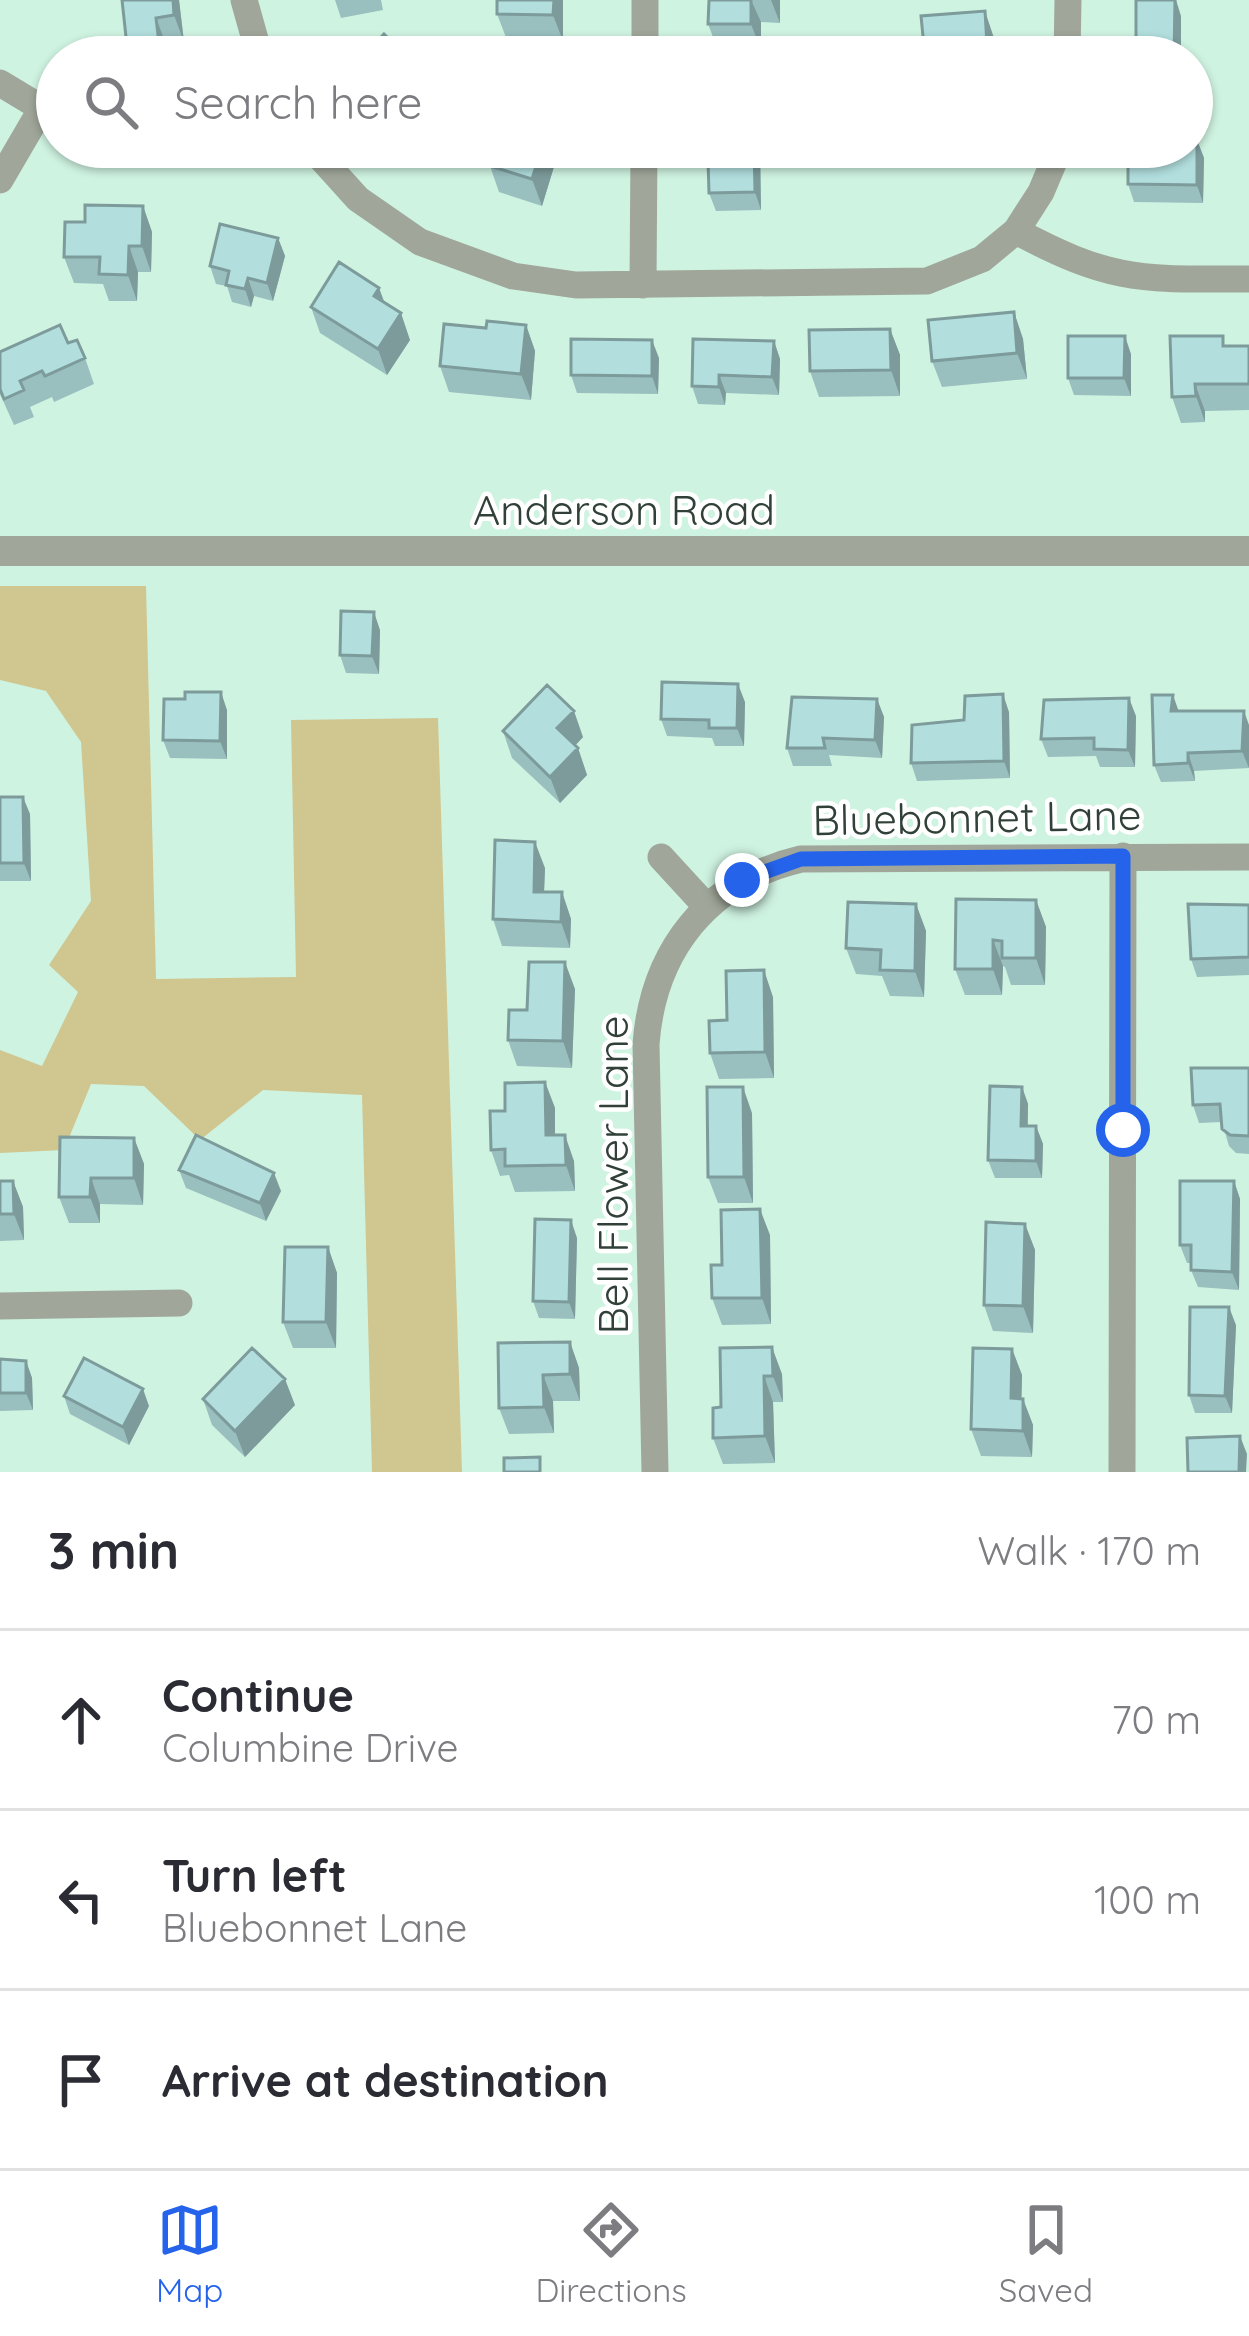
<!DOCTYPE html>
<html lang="en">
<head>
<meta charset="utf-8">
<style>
	body { margin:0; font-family:Quicksand,sans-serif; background:#f7f7f7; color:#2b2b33 }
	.stop { position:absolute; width:36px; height:36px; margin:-27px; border:9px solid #2563eb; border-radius:50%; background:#fff }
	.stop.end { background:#2563eb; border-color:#fff; box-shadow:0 3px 12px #0008 }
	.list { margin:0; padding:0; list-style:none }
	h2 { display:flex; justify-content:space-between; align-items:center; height:156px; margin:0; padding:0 48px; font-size:51px }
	h2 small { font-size:39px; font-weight:400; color:#7c7c81 }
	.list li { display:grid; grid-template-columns:78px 1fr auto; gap:36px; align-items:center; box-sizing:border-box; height:180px; padding:0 48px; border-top:3px solid #e1e1e2 }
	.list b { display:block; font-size:45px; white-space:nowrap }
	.list p { margin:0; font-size:39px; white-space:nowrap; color:#7c7c81 }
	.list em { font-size:39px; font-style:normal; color:#7c7c81 }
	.icon { flex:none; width:66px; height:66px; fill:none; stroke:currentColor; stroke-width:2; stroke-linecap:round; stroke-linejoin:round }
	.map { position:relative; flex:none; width:1249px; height:1472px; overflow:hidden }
	.search { position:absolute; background:#fff; box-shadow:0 3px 9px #0004; left:36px; right:36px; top:36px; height:132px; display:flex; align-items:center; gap:30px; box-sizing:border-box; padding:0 42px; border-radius:66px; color:#7c7c81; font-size:45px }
	.sheet { height:696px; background:#fff }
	nav { display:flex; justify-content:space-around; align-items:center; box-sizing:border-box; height:168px; border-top:3px solid #e1e1e2; background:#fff; font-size:33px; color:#7c7c81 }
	nav a { display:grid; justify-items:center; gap:6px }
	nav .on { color:#2563eb }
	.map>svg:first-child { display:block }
	.green { fill:#d0c690 }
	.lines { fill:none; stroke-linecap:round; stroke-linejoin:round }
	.minor { stroke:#a0a79a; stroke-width:27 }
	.tertiary { stroke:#a0a79a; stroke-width:30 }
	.wall { fill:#99bfbf }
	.shaded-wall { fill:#7d9b9b }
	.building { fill:#b2dede; stroke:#7d9b9b; stroke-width:3 }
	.route { stroke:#2563eb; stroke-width:15 }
	.labels { text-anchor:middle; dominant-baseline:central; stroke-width:9; stroke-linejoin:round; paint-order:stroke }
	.street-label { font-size:42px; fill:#314039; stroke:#fff }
</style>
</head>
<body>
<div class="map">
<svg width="1249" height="1472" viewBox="0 0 1249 1472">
	<rect width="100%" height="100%" fill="#cff3e1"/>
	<!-- green -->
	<path class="green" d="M0,586H146L156,979L296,977L291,720L438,718L462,1472H372L362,1095L263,1090L200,1140L144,1086L91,1084L64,1150L0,1153V1050L42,1066L78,992L49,965L91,901L81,742L46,691L0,680Z"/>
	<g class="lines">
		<!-- minor -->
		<path class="minor" d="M244,0L260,57
			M645,57V0
			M1067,57L1068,0
			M0,83L53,115
			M119,147L160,154L217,147
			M311,147L358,199L420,242L513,276L576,285L927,281L982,259L1016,231L1041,192L1060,147
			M0,180L42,108
			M1016,231C1113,283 1142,279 1249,279
			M643,285L644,147
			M661,857L706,906
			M0,1306L179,1303
			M655,1472L646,1044C653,950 708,881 801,859L1249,857
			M1122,1472L1123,856"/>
		<!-- tertiary -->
		<path class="tertiary" d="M0,551H1249"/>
	</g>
	<!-- wall -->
	<path class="wall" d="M122,0H179L184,42L166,44L167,57H131L127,46Z
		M335,0H381L383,10L341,18Z
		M563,0V41L507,40L497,14Z
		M709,0H780V23L761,22V50H718L708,24Z
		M994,38L995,57H925Z
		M1197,140L1204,158L1203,203L1134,202L1128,184L1154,152Z
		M560,147L542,206L499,192L490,166Z
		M718,147H760L761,210L716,211L709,193L718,159Z
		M143,206L152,232L151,272H138L137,301H109L103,284L74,283L64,257L85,222Z
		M278,238L285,256L273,301L254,296L251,307L232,302L227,286L216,284L210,266Z
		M379,288L385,303L410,340L387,375L320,333L311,307Z
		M1014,312L1023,339L1027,379L942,387L932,361Z
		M526,325L535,351L531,400L449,392L440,366Z
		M890,329L900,355V396L819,397L810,371Z
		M774,341L780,359L779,395L726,393L725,405L698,404L692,386Z
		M68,343L85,358L94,384L54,402L52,397L30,407L34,417L14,425L0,394V352Z
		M1227,346H1249V410L1205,411V422L1181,423L1172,397Z
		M1131,354V396L1074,395L1068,378Z
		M659,358L658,394L577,393L571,375Z
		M380,630L379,674L346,673L340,655Z
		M185,699L227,710V759L170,758L163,740Z
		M877,699L884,717L882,758L829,755L832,766H793L787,748Z
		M745,702L744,746H715L712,738L667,736L661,719Z
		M1179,711H1244L1249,768L1194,771L1195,781L1161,782L1154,765Z
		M1009,712L1010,778L917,781L911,763L964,720Z
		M1136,716L1135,767H1100L1096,756L1048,757L1041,739Z
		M503,731L583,737L575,746L578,748L587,775L560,803L512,758Z
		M0,797L30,814L31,881H0Z
		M545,868L544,892H562L571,919L570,948L502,946L493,919Z
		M1036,900L1046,927L1045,985H1011L1005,967L1003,966L1002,995H965L955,969Z
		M916,904L926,931L924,997L890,996L882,976L856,974L846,948Z
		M1249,905V975L1197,977L1191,959Z
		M575,989L572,1068L517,1066L508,1040L527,1010Z
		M773,997L774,1078L719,1079L710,1053L727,1020Z
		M1249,1068V1154L1236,1153L1229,1146L1222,1122L1199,1123L1193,1105Z
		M545,1082L555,1108V1135L574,1161L575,1191L515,1192L509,1175L500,1176L491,1150L505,1111Z
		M1022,1087L1028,1104V1126H1036L1043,1144L1042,1178H995L988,1160Z
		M752,1113L753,1203H718L708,1177Z
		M134,1138L144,1164L143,1205L100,1204V1223H69L59,1197Z
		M179,1170L281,1191L266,1221L186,1188Z
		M0,1181H13L23,1207L24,1240L0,1241Z
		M1234,1181L1240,1199L1239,1290L1198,1287L1191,1270V1263H1187L1180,1245Z
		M1025,1224L1035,1250L1033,1333L993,1331L984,1305Z
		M770,1235L771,1324L722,1325L712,1298L722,1265Z
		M577,1238L575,1319L539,1318L533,1301Z
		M328,1247L337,1273L336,1348H293L283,1322Z
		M1236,1325L1232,1413H1195L1189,1395Z
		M570,1342L579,1368L580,1401H553L554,1433L509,1434L499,1408Z
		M720,1348L782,1374L783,1402H773L775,1463L723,1464L713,1438L721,1407Z
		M1012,1349L1022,1375L1021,1399H1023L1033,1425L1032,1457L981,1456L971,1429Z
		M0,1359L26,1361L32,1378L33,1410L0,1411Z
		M64,1396L149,1406L129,1445L70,1414Z
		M203,1399L295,1405L245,1457L212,1425Z"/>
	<!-- shaded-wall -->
	<path class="shaded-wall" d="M173,0H179L184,42L174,15Z
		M554,0H563V41L553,15Z
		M751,0L761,22V50L751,24Z
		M771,0H780V23Z
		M1176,0L1181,16V57H1174Z
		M985,11L994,38L995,57H991L987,45Z
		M156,18L166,44L167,57H164L159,43Z
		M1197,140L1204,158L1203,203L1197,185Z
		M542,147H560L542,206L532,179Z
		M754,147H760L761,210L755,192Z
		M143,206L152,232L151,272L142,246Z
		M278,238L285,256L273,301L267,283Z
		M129,246L138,272L137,301L128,275Z
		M248,278L254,296L251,307L245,289Z
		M379,288L388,314L374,296Z
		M1014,312L1023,339L1027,379L1017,353Z
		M401,313L410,340L387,375L378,349Z
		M526,325L535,351L531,400L521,374Z
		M890,329L900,355V396L891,370Z
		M1125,336L1131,354V396L1124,378Z
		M652,340L659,358L658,394L652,376Z
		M774,341L780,359L779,395L772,377Z
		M719,375L726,393L725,405L719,387Z
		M1195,384L1205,411V422L1196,396Z
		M374,612L380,630L379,674L372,656Z
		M738,684L745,702L744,746L737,728Z
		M221,692L227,710V759L220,741Z
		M1003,694L1009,712L1010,778L1004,761Z
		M1173,695L1179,712L1171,711Z
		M1129,698L1136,716L1135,767L1128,750Z
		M877,699L884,717L882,758L875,740Z
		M574,711L583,737L566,755L557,728Z
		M1244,711L1249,725V768L1242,751Z
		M578,748L587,775L560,803L550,777Z
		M1188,753L1194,771L1195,781L1188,763Z
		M23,797L30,814L31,881L24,863Z
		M535,842L545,868L543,918L534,892Z
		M562,892L571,919L570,948L561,922Z
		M1036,900L1046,927L1045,985L1036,958Z
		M916,904L926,931L924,997L915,971Z
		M993,940L1003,966L1002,995L993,969Z
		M565,962L575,989L572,1068L563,1041Z
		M764,970L773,997L774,1078L765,1052Z
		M545,1082L555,1108V1162L546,1135Z
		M743,1087L752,1113L753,1203L744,1177Z
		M1022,1087L1028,1104L1027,1144L1021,1126Z
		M1036,1126L1043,1144L1042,1178L1036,1161Z
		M565,1135L574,1161L575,1191L566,1165Z
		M134,1138L144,1164L143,1205L134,1178Z
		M274,1173L281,1191L266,1221L260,1203Z
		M91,1178L100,1204V1223L90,1197Z
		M13,1181L23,1207L24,1240L14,1214Z
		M1234,1181L1240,1199L1239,1290L1232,1272Z
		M760,1209L770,1235L771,1324L762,1298Z
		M571,1220L577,1238L575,1319L569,1302Z
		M1025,1224L1035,1250L1033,1333L1023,1306Z
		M328,1247L337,1273L336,1348L326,1322Z
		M1229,1307L1236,1325L1232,1413L1225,1396Z
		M570,1342L579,1368L580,1401L570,1374Z
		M772,1347L782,1374L783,1402L773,1376Z
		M1012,1349L1022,1375L1021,1424L1011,1398Z
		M26,1361L32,1378L33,1410L26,1393Z
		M543,1375L553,1401L554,1433L544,1407Z
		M764,1376L773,1402L775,1463L765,1436Z
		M285,1379L295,1405L245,1457L235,1431Z
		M143,1389L149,1406L129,1445L123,1427Z
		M1023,1399L1033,1425L1032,1457L1023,1431Z
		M1240,1436L1247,1454L1246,1472H1239Z"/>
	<!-- building -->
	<path class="building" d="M122,0H173L174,15L156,18L159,43L127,46Z
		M497,0H554L553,15L497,14Z
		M709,0H751V24H708Z
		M1136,0H1175L1174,57H1136Z
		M985,11L987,45L974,46L975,57H925L921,16Z
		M384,34L408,57H363Z
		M1192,140H1197V185L1128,184V152H1154V147H1192Z
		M496,147H542L532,179L490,166Z
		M718,147H754L755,192L709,193L708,160L718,159Z
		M85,205L143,206L142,246H129L128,275L99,274L100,257H64L65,222H85Z
		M220,224L278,238L267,283L248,278L245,289L226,285L229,271L210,266Z
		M339,262L379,288L374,296L401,313L378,349L311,307Z
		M1014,312L1017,353L932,361L928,320Z
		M487,321L526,325L521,374L440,366L444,324L486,328Z
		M60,325L68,343L77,340L85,358L45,376L42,371L20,381L24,390L4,399L0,389V352Z
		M890,329L891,370L810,371L809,330Z
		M1068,336H1125L1124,378H1068Z
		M1170,336H1223V346H1249V384H1195L1196,396L1172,397Z
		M571,339L652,340V376L571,375Z
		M693,339L774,341L772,377L719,375V387L692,386Z
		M341,611L374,612L372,656L340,655Z
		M662,682L738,684L737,728H709V720L661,719Z
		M547,685L574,711L557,728L578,748L550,777L503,731Z
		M185,692H221L220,741L163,740L164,699H185Z
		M1003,694L1004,761L911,763L912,725L964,720L965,696Z
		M1152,695H1173L1171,711H1244L1242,751L1188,753V763L1154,765Z
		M792,697L877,699L875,740L823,738L825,748H787Z
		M1129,698L1128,750L1094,749V738L1041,739L1044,700Z
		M0,797H23L24,863H0Z
		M495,840L535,842L534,892H562L561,922L493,919Z
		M956,899L1036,900V958H1002V941L993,940V969H955Z
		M848,902L916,904L915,971L880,970L881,950L846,948Z
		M1188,904L1249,905V957L1191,959Z
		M529,962H565L563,1041L508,1040L509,1010H527Z
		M764,970L765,1052L710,1053L709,1021L727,1020L726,971Z
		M1191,1068H1249V1136L1230,1135L1222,1129L1220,1104L1193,1105Z
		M545,1082L546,1135H565L566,1165L505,1166V1149L491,1150L490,1111H505V1083Z
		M990,1086L1022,1087L1021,1126H1036V1161L988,1160Z
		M707,1087H743L744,1177H708Z
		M196,1135L274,1173L260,1203L179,1170Z
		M60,1137L134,1138V1178H91L90,1197H59Z
		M0,1181H13L14,1214H0Z
		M1180,1181H1234L1232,1272L1191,1270V1245H1180Z
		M760,1209L762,1298H712L711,1265H722L721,1210Z
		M535,1219L571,1220L569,1302L533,1301Z
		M986,1222L1025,1224L1023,1306L984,1305Z
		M285,1247H328L326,1322H283Z
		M1190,1307H1229L1225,1396L1189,1395Z
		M570,1342V1374L543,1375L544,1407L499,1408L498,1343Z
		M772,1347L773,1376H764L765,1436L713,1438V1408L721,1407L720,1348Z
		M252,1348L285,1379L235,1431L203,1399Z
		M973,1348L1012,1349L1011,1398L1023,1399V1431L971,1429Z
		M84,1358L143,1389L123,1427L64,1396Z
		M0,1359L26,1361V1393H0Z
		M1240,1436L1239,1472H1188L1187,1438Z
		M540,1457V1472H504V1458Z"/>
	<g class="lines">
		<!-- route -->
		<path class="route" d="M742,880L801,859L1123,856V1130"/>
	</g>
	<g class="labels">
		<!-- street labels -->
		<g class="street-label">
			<text x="624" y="509">Anderson Road</text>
			<text transform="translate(977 817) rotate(-1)">Bluebonnet Lane</text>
			<text transform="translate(612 1175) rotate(-90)">Bell Flower Lane</text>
		</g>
	</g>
</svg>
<div class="stop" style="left:1123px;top:1130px"></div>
<div class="stop end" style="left:742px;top:880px"></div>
<div class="search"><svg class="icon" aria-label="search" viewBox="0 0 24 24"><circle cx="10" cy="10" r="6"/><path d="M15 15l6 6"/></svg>Search here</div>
</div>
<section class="sheet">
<h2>3 min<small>Walk · 170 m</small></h2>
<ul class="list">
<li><svg class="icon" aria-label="ahead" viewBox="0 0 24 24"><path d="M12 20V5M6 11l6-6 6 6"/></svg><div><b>Continue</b><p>Columbine Drive</p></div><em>70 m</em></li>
<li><svg class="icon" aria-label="left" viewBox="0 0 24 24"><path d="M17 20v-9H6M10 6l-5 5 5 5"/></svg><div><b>Turn left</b><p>Bluebonnet Lane</p></div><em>100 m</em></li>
<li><svg class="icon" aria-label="arrive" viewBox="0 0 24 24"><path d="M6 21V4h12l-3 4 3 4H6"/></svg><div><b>Arrive at destination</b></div></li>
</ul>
</section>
<nav>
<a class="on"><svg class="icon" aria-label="map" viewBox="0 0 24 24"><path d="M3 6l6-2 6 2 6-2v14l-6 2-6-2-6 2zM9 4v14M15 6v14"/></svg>Map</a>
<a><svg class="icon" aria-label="directions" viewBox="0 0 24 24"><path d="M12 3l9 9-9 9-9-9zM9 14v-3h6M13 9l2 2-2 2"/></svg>Directions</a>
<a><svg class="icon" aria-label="saved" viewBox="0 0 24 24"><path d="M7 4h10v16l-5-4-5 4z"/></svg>Saved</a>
</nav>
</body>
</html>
